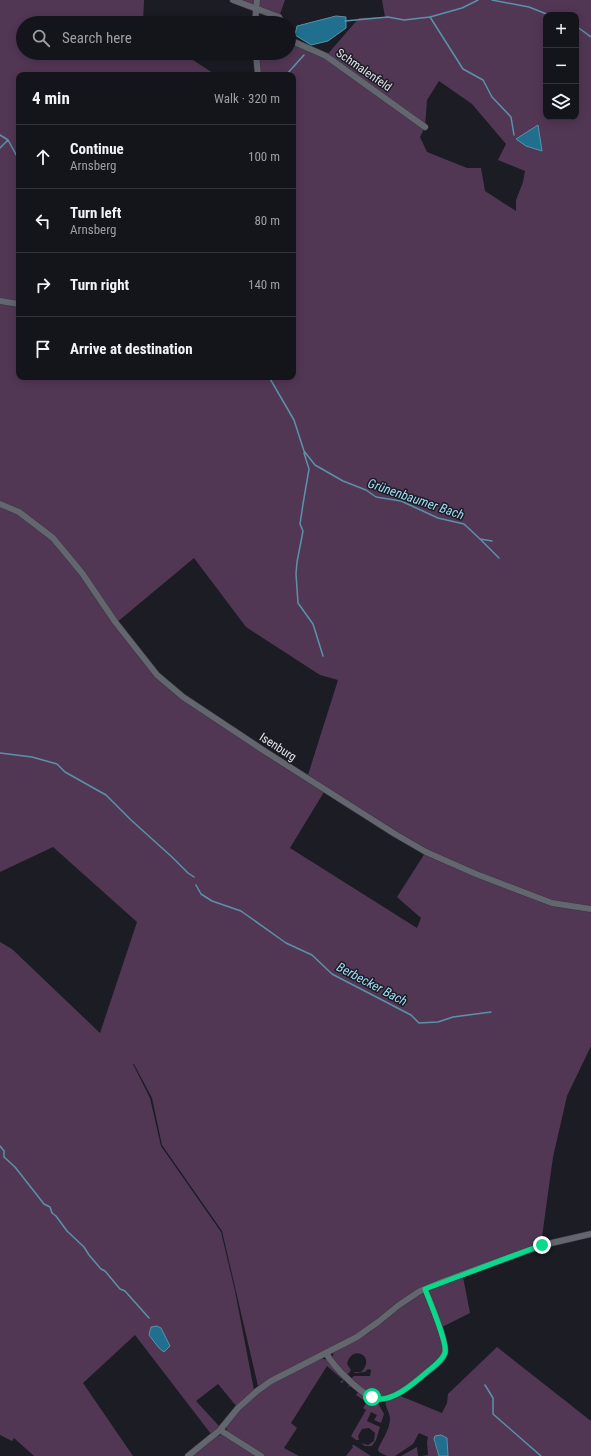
<!DOCTYPE html>
<html lang="en">
<head>
<meta charset="utf-8">
<style>
	body { margin:0; font-family:"Roboto Condensed",sans-serif; background:#212228; color:#f1f3f6 }
	.controls { position:absolute; right:12px; top:12px; display:grid; overflow:hidden; border-radius:8px; box-shadow:0 2px 10px #0003 }
	.controls button { width:36px; height:36px; display:grid; place-items:center; padding:0; border:0; border-bottom:1px solid #33343a; background:#14151b; color:#f1f3f6; font:20px sans-serif }
	.stop { position:absolute; width:12px; height:12px; margin:-9px; border:3px solid #08d98b; border-radius:50%; background:#fff }
	.stop.end { background:#08d98b; border-color:#fff; box-shadow:0 1px 4px #0008 }
	.list { margin:0; padding:0; list-style:none }
	h2 { display:flex; justify-content:space-between; align-items:center; height:52px; margin:0; padding:0 16px; font-size:17px }
	h2 small { font-size:13px; font-weight:400; color:#9d9fa3 }
	.list li { display:grid; grid-template-columns:26px 1fr auto; gap:12px; align-items:center; box-sizing:border-box; height:64px; padding:0 16px; border-top:1px solid #33343a }
	.list b { display:block; font-size:15px; white-space:nowrap }
	.list p { margin:0; font-size:13px; white-space:nowrap; color:#9d9fa3 }
	.list em { font-size:13px; font-style:normal; color:#9d9fa3 }
	.icon { flex:none; width:22px; height:22px; fill:none; stroke:currentColor; stroke-width:2; stroke-linecap:round; stroke-linejoin:round }
	.map { position:relative; flex:none; width:591px; height:1456px; overflow:hidden }
	.search { position:absolute; background:#14151b; box-shadow:0 2px 10px #0003; left:16px; top:16px; width:280px; height:44px; display:flex; align-items:center; gap:10px; box-sizing:border-box; padding:0 14px; border-radius:22px; color:#9d9fa3; font-size:15px }
	.panel { position:absolute; background:#14151b; box-shadow:0 2px 10px #0003; left:16px; top:72px; width:280px; height:308px; border-radius:8px }
	.map>svg:first-child { display:block }
	.green { fill:#523755; fill-rule:evenodd }
	.water { fill:#206f8f; stroke:#5a92aa }
	.lines { fill:none; stroke-linecap:round; stroke-linejoin:round }
	.stream { stroke:#5a92aa; stroke-width:1.5 }
	.minor-casing { stroke:#36373d; stroke-width:7 }
	.minor { stroke:#63656f; stroke-width:6 }
	.route { stroke:#08d98b; stroke-width:5 }
	.labels { text-anchor:middle; dominant-baseline:central; stroke-width:3; stroke-linejoin:round; paint-order:stroke }
	.street-label { font-size:12px; fill:#e2e3e9; stroke:#1b1c24 }
	.water-label { font-size:13px; font-style:italic; fill:#a1dcf8; stroke:#1b1c24 }
</style>
</head>
<body>
<div class="map">
<svg width="591" height="1456" viewBox="0 0 591 1456">
	<rect width="100%" height="100%" fill="#1b1c24"/>
	<!-- green -->
	<path class="green" d="M0,0H144L143,23H23V53H182L216,75H19V303L0,301Z
		M233,0H285L279,17Z
		M382,0H591V1046L567,1096L553,1157L541,1244L426,1286L356,1335L271,1378L258,1386L222,1231L162,1145L152,1098L134,1064H133L150,1098L161,1146L221,1232L235,1291L254,1390L237,1407L218,1384L196,1401L219,1426L211,1434L135,1335L83,1383L133,1456H34L14,1438L12,1441L0,1435V942L12,949L100,1033L137,922L53,847L0,872V302L19,307V377H293V75H258L256,53H289V42L326,56L359,18L385,17ZM546,15H576V117H546ZM439,81L472,104L506,144L498,160L525,171L523,182L516,200V211L485,191L481,168H467L427,152L420,137L425,127L427,100ZM194,558L246,627L320,675L338,680L307,778L157,676L116,623ZM324,792L427,850L397,897L421,918L417,928L290,848Z
		M463,1277L470,1313L440,1328L429,1292L430,1290Z
		M422,1293L424,1294L441,1338C443,1344 444,1351 441,1356C436,1368 393,1398 380,1397C371,1397 358,1385 351,1379L354,1376H370L371,1370L368,1369L365,1372L355,1373L354,1372H361C377,1357 352,1343 347,1364L351,1370L349,1373L346,1375L332,1358L334,1352L369,1333L405,1303Z
		M497,1347L591,1421V1456H448L447,1438L434,1441L439,1456H421L428,1455L427,1442L428,1437L419,1433L413,1444L395,1456H387L379,1452L378,1449C382,1440 390,1429 390,1419C390,1412 384,1406 386,1400L398,1395L442,1413L447,1403L448,1394Z
		M320,1358L327,1360L344,1380L342,1383L340,1382L343,1380L327,1366L291,1423L297,1428L284,1448L299,1456H264L228,1433L226,1427C236,1415 246,1403 258,1393C276,1378 299,1369 320,1358Z
		M350,1384L378,1403L384,1414L381,1423L374,1420L377,1415L371,1412L367,1421L380,1427L376,1440L372,1446H365L361,1443L368,1445L374,1441L375,1433L369,1428L362,1429L358,1436L359,1440H356L351,1436L366,1410L363,1408L367,1402L356,1395L358,1392L350,1386L347,1388Z
		M221,1435H224L258,1456H191L217,1436Z
		M352,1445H354L371,1456H346L353,1447Z
		M417,1447L418,1456H401Z"/>
	<!-- water -->
	<path class="water" d="M336,16L346,17V28L328,41L311,45L295,35L297,26Z
		M538,125L542,151L526,146L516,139Z
		M157,1326L161,1328L170,1346L164,1352L159,1348L149,1335L151,1327Z
		M441,1435L447,1438L448,1456H439L434,1439L435,1436Z"/>
	<g class="lines">
		<!-- stream -->
		<path class="stream" d="M492,0L529,7L549,15
			M430,17L463,69L483,80L492,97L511,117L514,135
			M345,21L388,17L404,20L430,17L462,8L478,0
			M576,26L591,37
			M286,75L304,55
			M0,135L8,140L19,160
			M0,148L8,140
			M269,377L294,420L304,451L315,465L343,481L366,490L376,497L401,501L438,518L464,524L480,539L492,541
			M304,453L309,469L303,504L300,524L303,531L297,562L296,574L298,603L313,624L323,656
			M480,539L499,558
			M0,753L32,757L57,764L65,772L106,795L131,820L172,857L188,873L194,877
			M196,885L201,894L212,901L241,911L286,943L312,955L332,974L411,1015L419,1023L438,1022L453,1017L491,1012
			M0,1146L4,1151V1157L15,1167L44,1204L50,1207L52,1213L56,1216L67,1231L84,1247L89,1255L101,1269L105,1271L120,1289L125,1291L149,1318
			M485,1385L493,1398V1414L541,1456"/>
		<!-- minor casing -->
		<g class="minor-casing">
			<path id="minor" d="M233,0L279,17L282,23
				M255,23L257,0
				M289,36L292,41L326,56L425,127
				M256,53L258,75
				M0,301L19,304
				M0,504L19,512L53,538L82,573L116,623L157,675L183,697L266,752L395,834L426,852L476,874L552,903L591,909
				M326,1353C333,1366 365,1400 380,1399C396,1398 410,1386 422,1376C429,1370 443,1362 445,1352C447,1341 430,1301 425,1289
				M220,1430L261,1456
				M188,1456L220,1430L238,1408L257,1391L271,1381L357,1337L378,1322L399,1305L420,1291L444,1281L543,1245L591,1234"/>
		</g>
		<!-- minor -->
		<use href="#minor" class="minor"/>
	</g>
	<g class="lines">
		<!-- route -->
		<path class="route" d="M372,1397C389,1406 416,1382 428,1371C434,1366 442,1361 445,1353C448,1344 429,1300 425,1289L542,1245"/>
	</g>
	<g class="labels">
		<!-- street labels -->
		<g class="street-label">
			<text transform="translate(364 70) rotate(35)">Schmalenfeld</text>
			<text transform="translate(278 747) rotate(33)">Isenburg</text>
		</g>
		<!-- water labels -->
		<g class="water-label">
			<text transform="translate(416 499) rotate(19)">Grünenbaumer Bach</text>
			<text transform="translate(372 984) rotate(28)">Berbecker Bach</text>
		</g>
	</g>
</svg>
<div class="controls">
<button>+</button>
<button>−</button>
<button><svg class="icon" aria-label="layers" viewBox="0 0 24 24"><path d="M12 4l9 5-9 5-9-5zM3 14l9 5 9-5"/></svg></button>
</div>
<div class="stop" style="left:372px;top:1397px"></div>
<div class="stop end" style="left:542px;top:1245px"></div>
<div class="search"><svg class="icon" aria-label="search" viewBox="0 0 24 24"><circle cx="10" cy="10" r="6"/><path d="M15 15l6 6"/></svg>Search here</div>
<section class="panel">
<h2>4 min<small>Walk · 320 m</small></h2>
<ul class="list">
<li><svg class="icon" aria-label="ahead" viewBox="0 0 24 24"><path d="M12 20V5M6 11l6-6 6 6"/></svg><div><b>Continue</b><p>Arnsberg</p></div><em>100 m</em></li>
<li><svg class="icon" aria-label="left" viewBox="0 0 24 24"><path d="M17 20v-9H6M10 6l-5 5 5 5"/></svg><div><b>Turn left</b><p>Arnsberg</p></div><em>80 m</em></li>
<li><svg class="icon" aria-label="right" viewBox="0 0 24 24"><path d="M7 20v-9h11M14 6l5 5-5 5"/></svg><div><b>Turn right</b></div><em>140 m</em></li>
<li><svg class="icon" aria-label="arrive" viewBox="0 0 24 24"><path d="M6 21V4h12l-3 4 3 4H6"/></svg><div><b>Arrive at destination</b></div></li>
</ul>
</section>
</div>
</body>
</html>
